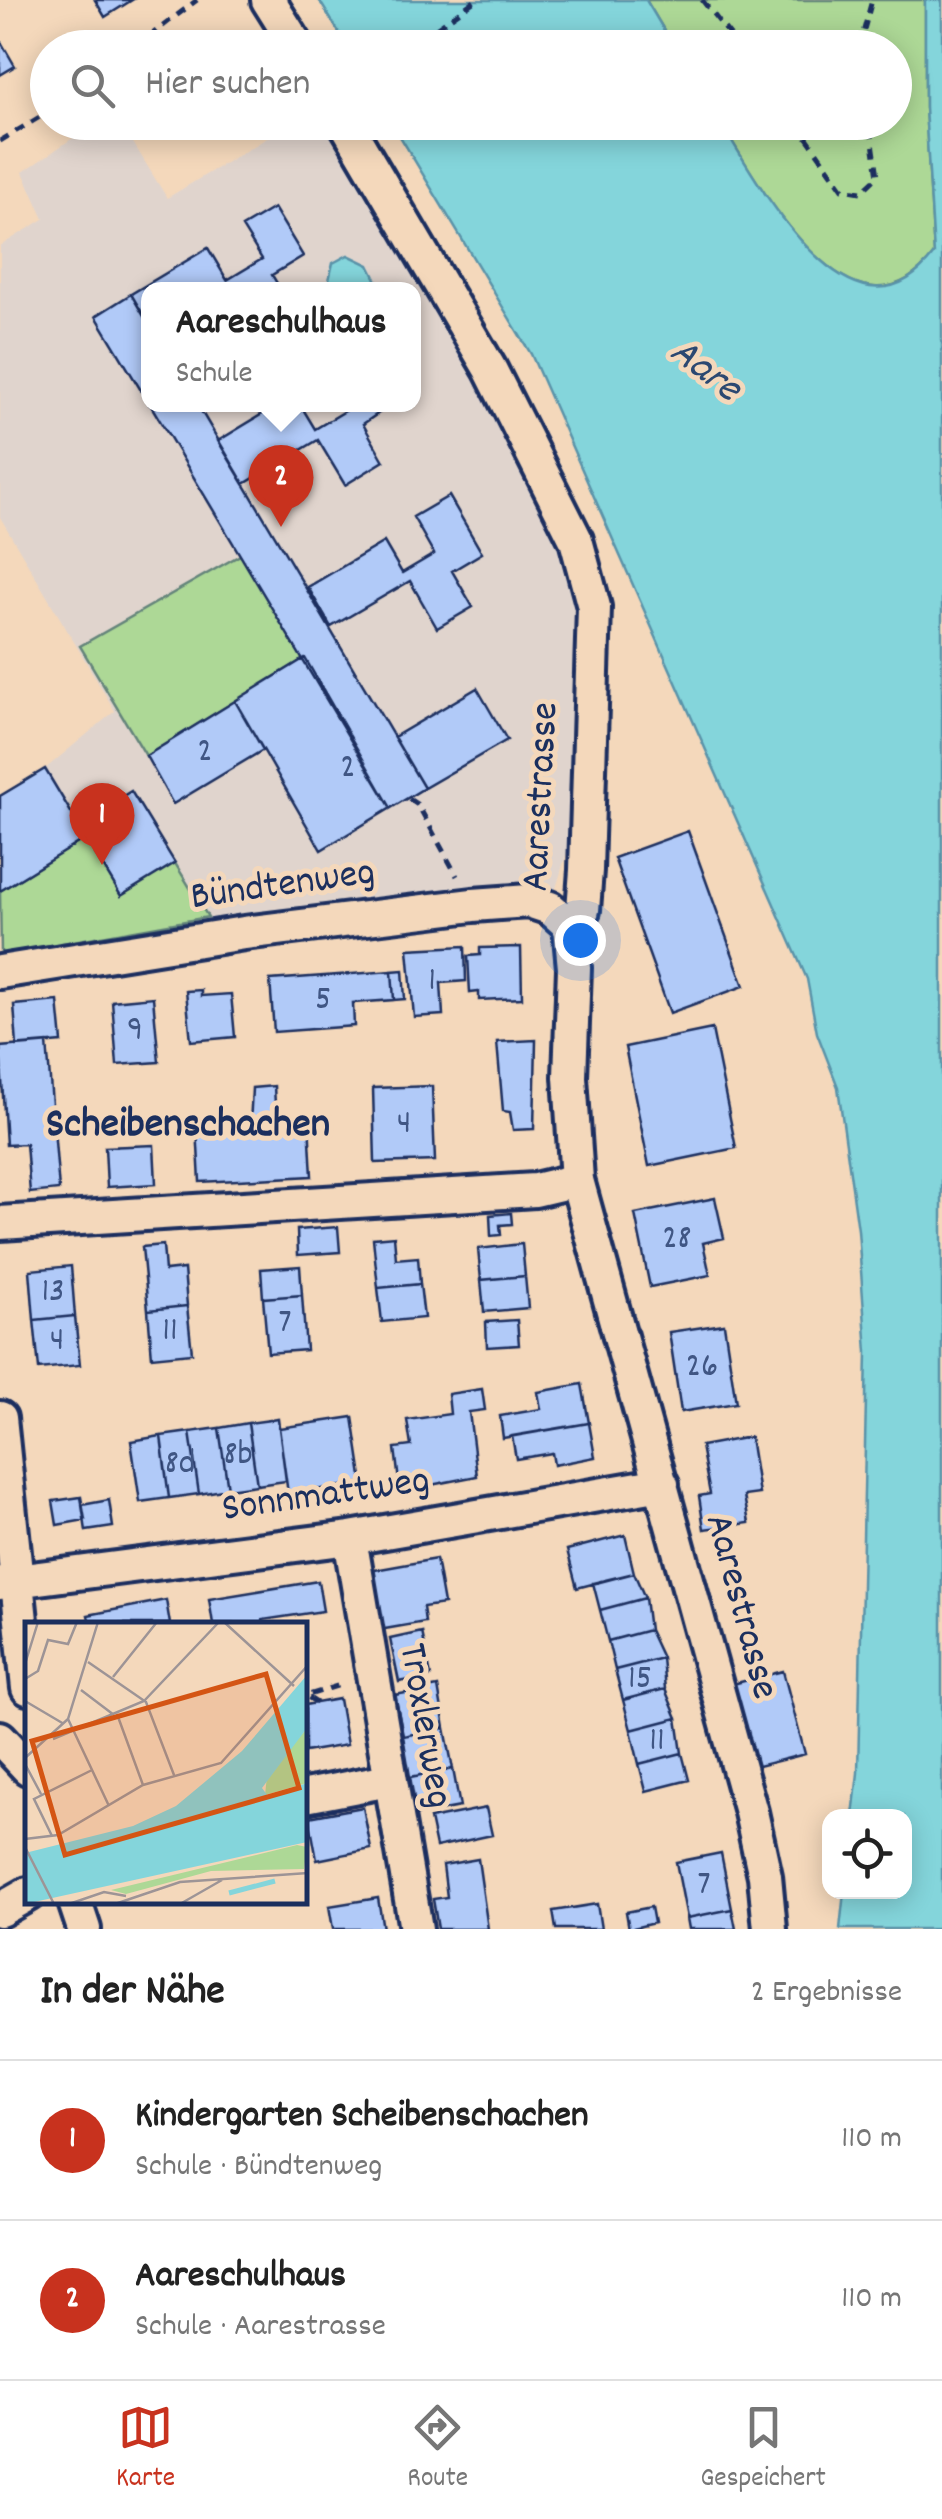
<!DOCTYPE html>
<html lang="de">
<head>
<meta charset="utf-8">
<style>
	body { margin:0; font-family:Dekko,sans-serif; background:#f2f2f2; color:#222 }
	.controls { position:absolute; right:30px; bottom:30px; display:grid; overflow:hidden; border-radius:20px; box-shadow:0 5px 25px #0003 }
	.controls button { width:90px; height:90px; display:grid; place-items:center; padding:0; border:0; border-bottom:2px solid #e0e0e0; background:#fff; color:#222; font:50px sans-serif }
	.you { position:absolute; left:580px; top:940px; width:35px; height:35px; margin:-25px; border:8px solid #fff; border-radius:50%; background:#1a73e8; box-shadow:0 0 0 15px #1a73e833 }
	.badge { display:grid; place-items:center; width:65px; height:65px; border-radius:50%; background:#c8321e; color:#fff; font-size:32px; font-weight:700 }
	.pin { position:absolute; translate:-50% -82px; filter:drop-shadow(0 2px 5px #0008) }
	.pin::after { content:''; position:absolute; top:52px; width:35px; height:30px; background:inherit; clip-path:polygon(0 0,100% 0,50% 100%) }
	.popup { position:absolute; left:141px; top:282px; width:280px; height:130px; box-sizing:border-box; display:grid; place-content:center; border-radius:20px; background:#fff; filter:drop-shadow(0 2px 8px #0005); font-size:32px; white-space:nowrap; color:#767676 }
	.popup b { font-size:38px; color:#222 }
	.popup::after { content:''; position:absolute; left:50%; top:100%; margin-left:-20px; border:20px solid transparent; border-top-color:#fff }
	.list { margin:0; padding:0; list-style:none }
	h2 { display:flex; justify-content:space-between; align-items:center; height:130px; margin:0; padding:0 40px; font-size:42px }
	h2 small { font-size:32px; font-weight:400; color:#767676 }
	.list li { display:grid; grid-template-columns:65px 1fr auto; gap:30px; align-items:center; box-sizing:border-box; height:160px; padding:0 40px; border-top:2px solid #e0e0e0 }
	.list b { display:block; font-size:38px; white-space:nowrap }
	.list p { margin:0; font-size:32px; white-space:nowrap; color:#767676 }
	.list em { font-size:32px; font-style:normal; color:#767676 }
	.icon { flex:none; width:55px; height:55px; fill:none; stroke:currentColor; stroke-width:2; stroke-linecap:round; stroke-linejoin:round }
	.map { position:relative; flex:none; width:942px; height:1929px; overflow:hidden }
	.search { position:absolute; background:#fff; box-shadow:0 5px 25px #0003; left:30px; right:30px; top:30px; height:110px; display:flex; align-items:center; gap:25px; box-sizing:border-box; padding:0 35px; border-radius:55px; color:#767676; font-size:38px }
	.sheet { height:450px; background:#fff }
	nav { display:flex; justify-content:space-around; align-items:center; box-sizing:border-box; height:140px; border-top:2px solid #e0e0e0; background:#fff; font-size:28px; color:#767676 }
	nav a { display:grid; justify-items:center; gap:5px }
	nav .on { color:#c8321e }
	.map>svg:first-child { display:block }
	.built { fill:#e0d4cd; fill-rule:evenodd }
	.green { fill:#add896; stroke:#64847a; stroke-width:2.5 }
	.water { fill:#84d5db; stroke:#5a93a9; stroke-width:2.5 }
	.building { fill:#b1caf8; stroke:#1b2f5e; stroke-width:2.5 }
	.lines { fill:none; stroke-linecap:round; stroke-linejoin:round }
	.minor-casing { stroke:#1b2f5e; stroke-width:40 }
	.path { stroke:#1b2f5e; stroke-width:5; stroke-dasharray:10 8; stroke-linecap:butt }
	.minor { stroke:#f4d8bb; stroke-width:32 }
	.labels { text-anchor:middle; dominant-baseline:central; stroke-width:10; stroke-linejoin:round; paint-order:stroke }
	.number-label { font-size:35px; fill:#405684 }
	.street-label { font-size:40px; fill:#1b2f5e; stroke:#f4d8bb }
	.water-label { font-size:42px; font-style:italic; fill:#2b4871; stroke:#f4d8bb }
	.neighbourhood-label { font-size:42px; font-weight:bold; fill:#1b2f5e; stroke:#f4d8bb }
	.inset-river { fill:none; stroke:#84d5db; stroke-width:5 }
	.inset-road { fill:none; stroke:#9d9496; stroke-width:2.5 }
	.view { fill:#d45514; fill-opacity:0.15; stroke:#d45514; stroke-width:5 }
	.inset-edge { fill:none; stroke:#1b2f5e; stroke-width:5 }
</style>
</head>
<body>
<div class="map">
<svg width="942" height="1929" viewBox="0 0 942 1929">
	<rect width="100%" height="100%" fill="#f4d8bb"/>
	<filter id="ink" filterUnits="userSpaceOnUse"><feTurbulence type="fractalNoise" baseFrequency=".01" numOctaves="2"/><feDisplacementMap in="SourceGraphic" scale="20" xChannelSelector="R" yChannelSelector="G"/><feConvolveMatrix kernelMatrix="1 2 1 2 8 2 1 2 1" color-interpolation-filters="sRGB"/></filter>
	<g filter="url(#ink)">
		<!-- built -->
		<path class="built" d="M95,123H121L167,198L292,123H343L561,538L580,603L574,829L550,908L0,972V796L45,769L115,711L0,517V246L44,219L23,172ZM148,290H414V404H148Z"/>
		<!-- green -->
		<path class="green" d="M646,0H925V107L934,254C852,360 759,184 721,123L894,122V48L674,47Z
			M242,554L305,658L146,756L80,646Z
			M86,838L175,863L208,917L1,954L0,891Z"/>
		<!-- water -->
		<path class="water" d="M319,0H646L674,47H348Z
			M925,0H942V1929H840L844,1892H904V1816H853L858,1773L867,1352L858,1230L838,1087L817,1033L807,979L531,354L392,123H721C758,183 853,361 934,254L925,107Z
			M348,255L369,265L381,289H327L333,263Z"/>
		<!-- building -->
		<path class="building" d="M95,0H132L105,17Z
			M0,40L15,66L0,75Z
			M274,208L303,256L272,275L281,290H148V323L131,294L208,248L227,280L262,259L242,227Z
			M131,294L148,323V402L96,316Z
			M150,404H197L424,788L391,808Z
			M279,404H300L315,429L350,408L348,404H392L363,424L384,461L345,485L318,440L244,484L218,441Z
			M449,496L482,553L452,571L473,607L437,628L410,581L331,627L308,587L384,542L402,573L434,554L413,517Z
			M305,658L391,808L321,850L235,701Z
			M477,688L507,740L424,788L394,737Z
			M235,701L263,750L173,804L146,756Z
			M45,769L78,824L131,791L175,863L121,896L86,838L0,891V796Z
			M688,831L744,986L670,1013L614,858Z
			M465,946L466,981L441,983L443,1015L414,1017L408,949Z
			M521,947L522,998L479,1000V992L470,993L468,956L480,955V948Z
			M403,970L405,999L394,1000L392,971Z
			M392,971L394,1000L353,1003L354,1026L274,1032L270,980Z
			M201,990V996L231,994L235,1037L191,1041L186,991Z
			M153,997L159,1062L117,1065L112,1001Z
			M58,1001L62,1042L17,1046L14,1005Z
			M712,1029L736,1148L649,1166L625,1047Z
			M536,1040L534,1129L513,1130L510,1112L503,1111L497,1042Z
			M47,1043L59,1190L30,1193L26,1144L6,1145L0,1047Z
			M274,1086L276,1124L309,1122L312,1176L200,1182L197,1128L250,1125L252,1088Z
			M432,1086L435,1161L375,1163L373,1088Z
			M154,1145L156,1184L107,1187L105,1147Z
			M715,1198L724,1238L703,1243L710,1275L650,1287L635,1214Z
			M511,1213L512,1224L500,1225L501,1235L491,1236L490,1215Z
			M338,1227L340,1252L298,1255L297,1230Z
			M394,1236L396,1259L418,1257L420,1284L378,1288L373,1238Z
			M522,1244L525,1276L481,1280L478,1249Z
			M163,1245L165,1271L184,1269L187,1306L148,1310L142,1247Z
			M71,1266L75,1316L34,1320L30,1270Z
			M300,1266L302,1295L263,1298L261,1269Z
			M525,1276L528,1308L484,1312L481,1280Z
			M420,1284L424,1318L382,1322L378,1288Z
			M302,1295L306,1350L268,1353L263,1298Z
			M187,1306L192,1353L152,1357L148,1310Z
			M75,1316L80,1365L39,1369L34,1320Z
			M517,1320L519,1345L487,1347L486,1322Z
			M724,1324L736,1403L681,1412L669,1332Z
			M582,1384L589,1423L503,1438L500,1416L541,1409L538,1392Z
			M482,1389L485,1410L469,1412L477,1476L400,1491L395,1448L411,1446L407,1420L450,1414L448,1394Z
			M353,1417L363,1483L288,1494L279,1428Z
			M278,1419L286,1481L257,1485L248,1423Z
			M248,1423L257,1485L228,1489L219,1428Z
			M589,1423L595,1457L554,1465L552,1453L516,1459L512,1436Z
			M219,1428L228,1489L199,1494L190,1432Z
			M190,1432L199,1494L169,1498L161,1436Z
			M161,1436L169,1498L140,1502L131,1441Z
			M750,1437L759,1494L744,1496L749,1523L704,1529L699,1496L710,1494L701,1446Z
			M81,1497L85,1520L57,1525L53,1501Z
			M109,1500L113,1527L86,1531L82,1505Z
			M625,1535L634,1573L577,1588L567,1550Z
			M436,1559L444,1604L423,1607L425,1622L379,1630L369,1571Z
			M634,1573L645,1598L600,1610L593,1583Z
			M318,1581L323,1611L263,1620L264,1624H213L209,1599Z
			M645,1598L649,1630L608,1641L600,1610Z
			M166,1600L170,1624H90L88,1615Z
			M649,1630L662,1658L615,1670L608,1641Z
			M422,1632L431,1676L399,1682L390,1639Z
			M662,1658L665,1689L623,1700L615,1670Z
			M783,1671L805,1754L750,1768L729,1685Z
			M438,1687L445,1728L403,1736L395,1695Z
			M665,1689L677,1718L631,1730L623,1700Z
			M339,1699L347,1745L305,1752V1705Z
			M677,1718L682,1753L639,1764L631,1730Z
			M445,1728L453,1769L410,1777L403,1736Z
			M682,1753L689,1780L646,1791L639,1764Z
			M453,1769L460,1807L417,1815L410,1777Z
			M363,1807L371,1849L317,1860L309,1817Z
			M486,1808L492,1835L436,1847L430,1819Z
			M721,1853L732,1909L687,1918L676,1862Z
			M478,1859L488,1929H438L433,1899L447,1897L443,1865Z
			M378,1898L383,1929H333L329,1906Z
			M597,1904L601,1929H556L553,1911Z
			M651,1907L654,1923L629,1929L626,1912Z
			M732,1909L736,1929H689L687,1918Z"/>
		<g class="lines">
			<!-- minor casing -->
			<g class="minor-casing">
				<path id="minor" d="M268,0L298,48
					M345,122L490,369L576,540L594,607L586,870L583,910L570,926L574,968L570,1077L577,1180L751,1812L765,1876L770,1929
					M0,972L244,933L473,905L529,901L550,908L570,926
					M0,1223L535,1190L577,1180
					M0,1418L28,1688
					M350,1538L416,1929
					M0,1583L350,1538L662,1484
					M0,1738L28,1768
					M305,1796L389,1780
					M75,1902L84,1929
					M0,1910L28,1894"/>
			</g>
			<!-- path -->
			<path class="path" d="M702,0L740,48
				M134,48L197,0
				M407,48L476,0
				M859,48L872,0
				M796,122L843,189L861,192L878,176L870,122
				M0,141L48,112
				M409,799L418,805L457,876
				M317,1703L306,1696L343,1684"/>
			<!-- minor -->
			<use href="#minor" class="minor"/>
		</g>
	</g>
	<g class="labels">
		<!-- number labels -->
		<g class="number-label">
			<text x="205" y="753">2</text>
			<text x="348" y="769">2</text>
			<text x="432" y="982">1</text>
			<text x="323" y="1001">5</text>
			<text x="135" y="1031">9</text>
			<text x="404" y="1125">4</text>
			<text x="677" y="1240">28</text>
			<text x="53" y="1293">13</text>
			<text x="285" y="1324">7</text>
			<text x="170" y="1332">11</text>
			<text x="57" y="1342">4</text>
			<text x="702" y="1368">26</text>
			<text x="238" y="1456">8b</text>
			<text x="180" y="1465">8d</text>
			<text x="640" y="1680">15</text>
			<text x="657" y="1742">11</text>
			<text x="704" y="1886">7</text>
		</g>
		<!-- street labels -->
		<g class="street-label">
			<text transform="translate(543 797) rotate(-87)">Aarestrasse</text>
			<text transform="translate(283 887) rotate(-8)">Bündtenweg</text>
			<text transform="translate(326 1497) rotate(-8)">Sonnmattweg</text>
			<text transform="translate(739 1607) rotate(75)">Aarestrasse</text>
			<text transform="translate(423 1726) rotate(80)">Troxlerweg</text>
		</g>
		<!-- water labels -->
		<g class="water-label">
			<text transform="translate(704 372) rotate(38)">Aare</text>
		</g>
		<!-- neighbourhood labels -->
		<g class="neighbourhood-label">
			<text x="188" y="1127">Scheibenschachen</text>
		</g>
	</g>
	<!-- overview -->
	<g transform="translate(25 1622)">
		<rect width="282" height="282" fill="#f4d8bb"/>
		<path d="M282,106V161L240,173L242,154ZM272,223L282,225L279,247L186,249L101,272L86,268Z" fill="#add896"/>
		<path d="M282,53V106L237,166L243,174L282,161V220L0,282V231L108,204L151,184L217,129Z" fill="#84d5db"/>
		<path class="inset-river" d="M204,271L250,259"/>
		<path class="inset-road" d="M199,0L269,64M63,40L121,80L149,153M0,42L13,0M88,55L132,0M0,57L13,49L23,18L43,22L52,0M56,68L89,93M0,79L39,102M92,92L118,163M43,97L84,184M28,117L119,79L194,0M0,136L43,97L73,0M0,142L16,172M27,214L9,177L67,148M0,217L33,213L118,163L196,141L283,43M0,225L29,282M44,282L79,270L101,274M90,282L155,260L283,251M155,282L197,258"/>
		<path class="view" d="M241,52L274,166L40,233L7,119Z"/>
		<rect width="282" height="282" class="inset-edge"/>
	</g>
</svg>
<div class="controls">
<button><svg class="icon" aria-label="locate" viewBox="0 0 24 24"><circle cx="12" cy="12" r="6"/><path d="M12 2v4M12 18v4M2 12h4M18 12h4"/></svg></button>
</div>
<div class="you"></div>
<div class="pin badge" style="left:102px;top:865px">1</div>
<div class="pin badge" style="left:281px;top:527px">2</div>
<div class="popup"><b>Aareschulhaus</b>Schule</div>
<div class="search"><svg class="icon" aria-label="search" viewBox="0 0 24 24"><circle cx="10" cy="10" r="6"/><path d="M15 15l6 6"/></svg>Hier suchen</div>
</div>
<section class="sheet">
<h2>In der Nähe<small>2 Ergebnisse</small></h2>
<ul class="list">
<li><span class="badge">1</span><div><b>Kindergarten Scheibenschachen</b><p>Schule · Bündtenweg</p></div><em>110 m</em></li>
<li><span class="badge">2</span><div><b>Aareschulhaus</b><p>Schule · Aarestrasse</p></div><em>110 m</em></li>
</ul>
</section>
<nav>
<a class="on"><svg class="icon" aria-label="map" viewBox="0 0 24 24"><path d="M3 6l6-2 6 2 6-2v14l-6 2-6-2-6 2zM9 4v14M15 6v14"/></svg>Karte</a>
<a><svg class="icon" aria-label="directions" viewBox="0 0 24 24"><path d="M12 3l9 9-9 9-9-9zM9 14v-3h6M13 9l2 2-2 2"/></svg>Route</a>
<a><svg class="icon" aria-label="saved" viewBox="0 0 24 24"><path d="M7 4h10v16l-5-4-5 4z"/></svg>Gespeichert</a>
</nav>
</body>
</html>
